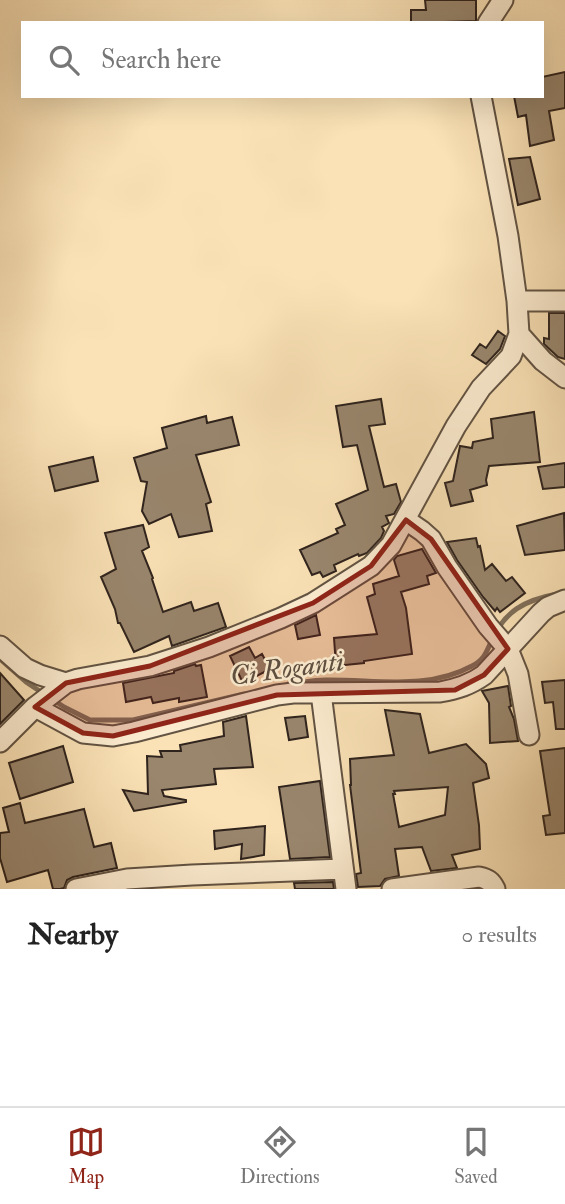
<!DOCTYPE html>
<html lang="en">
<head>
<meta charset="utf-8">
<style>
	body { margin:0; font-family:"IM FELL Double Pica",serif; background:#f6f6f6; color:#222 }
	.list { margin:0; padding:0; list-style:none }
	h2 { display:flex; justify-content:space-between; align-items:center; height:91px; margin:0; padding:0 28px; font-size:30px }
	h2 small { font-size:23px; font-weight:400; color:#767676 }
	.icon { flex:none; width:38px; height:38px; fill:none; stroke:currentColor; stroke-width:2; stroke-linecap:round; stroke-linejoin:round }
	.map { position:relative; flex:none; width:565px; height:889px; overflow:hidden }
	.search { position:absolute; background:#fff; box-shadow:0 7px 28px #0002; left:21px; right:21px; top:21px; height:77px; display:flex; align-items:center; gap:18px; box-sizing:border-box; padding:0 24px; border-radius:0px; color:#767676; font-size:26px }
	.sheet { height:217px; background:#fff }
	nav { display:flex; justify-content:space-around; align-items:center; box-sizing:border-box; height:98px; border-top:2px solid #e0e0e0; background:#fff; font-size:19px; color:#767676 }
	nav a { display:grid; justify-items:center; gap:4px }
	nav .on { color:#8f2418 }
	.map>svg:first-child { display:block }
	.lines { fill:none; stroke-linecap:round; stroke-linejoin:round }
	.stream { stroke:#7f6f5a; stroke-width:5 }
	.building { fill:#99866d; stroke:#2f231d; stroke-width:2; fill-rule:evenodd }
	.minor-casing { stroke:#625343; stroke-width:23 }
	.minor { stroke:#fcecd0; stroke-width:19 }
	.marked { fill:#8f2418; fill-opacity:0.2; stroke:#8f2418; stroke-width:5; stroke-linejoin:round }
	.labels { text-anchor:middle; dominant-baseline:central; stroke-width:5; stroke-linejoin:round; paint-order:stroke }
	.water-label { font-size:28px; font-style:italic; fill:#5e4f40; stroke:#fcecd0 }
</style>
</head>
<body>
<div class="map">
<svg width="565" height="889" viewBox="0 0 565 889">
	<rect width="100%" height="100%" fill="#fae2b6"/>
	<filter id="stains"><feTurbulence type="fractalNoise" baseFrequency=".00286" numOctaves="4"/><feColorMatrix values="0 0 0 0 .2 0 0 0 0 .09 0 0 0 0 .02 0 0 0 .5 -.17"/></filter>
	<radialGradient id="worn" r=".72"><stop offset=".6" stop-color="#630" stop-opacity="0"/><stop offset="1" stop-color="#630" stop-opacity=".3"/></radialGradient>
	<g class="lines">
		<!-- stream -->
		<path class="stream" d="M0,659L26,682L44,694
			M288,684C300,683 313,680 325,680C375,679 426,691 472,666C484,660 486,653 491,642C504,611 525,600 557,594
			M52,699L64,707L90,720H133L244,694"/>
	</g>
	<!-- building -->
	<path class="building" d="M425,0H476V21L411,23V10H426Z
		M565,72V108L549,111L554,140L530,146L526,115L518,117L514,96H542V77Z
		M530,157L540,199L518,205L509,159Z
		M549,313H565V359L558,357L544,344V338L549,339Z
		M498,331L505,336L500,349L486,364L472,355L480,344L486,348Z
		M381,399L385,424L369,426L384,487L396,484L401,502L394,514L386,516L389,523L382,527L384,531L381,538L367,553L359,556L358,554L334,565L336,571L323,577L320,572L312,575L300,550L338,533L336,529L345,525L336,504L368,490L357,445L343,447L336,406Z
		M534,412L540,462L489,466L486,480L487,485L470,490L473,501L451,506L445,483L453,481L460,446L472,448L473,442L493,438L491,419Z
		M206,416L207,423L232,417L239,445L196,455L211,502L206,504L212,531L179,537L171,514L149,524L142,511L147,482L141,481L134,458L167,448L162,428Z
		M93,457L98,481L55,491L49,467Z
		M565,463V487L543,489L538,467Z
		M564,513L565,550L525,555L517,526Z
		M143,525L149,547L142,551L153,578L152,579L163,612L191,602L194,611L218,603L226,627L172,646L169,636L134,652L120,623H118L115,609L101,577L116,569L105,533Z
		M476,538L478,547L480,546L485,570L492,564L506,581L512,577L525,593L500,612L497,608L495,611L483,597L457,560L447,542Z
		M422,549L436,573L427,576L429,584L401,592L406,608L412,654L364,661V663L336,666L334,638L377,634L367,597L375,594L373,584L399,576L394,560L397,556Z
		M316,615L320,635L298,639L295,625Z
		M249,647L255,658L262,654L270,669L243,683L230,656Z
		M195,664L196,666L201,665L207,697L179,702V698L153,703L151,697L126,702L123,683L174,673V671Z
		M0,673L24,700L0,724Z
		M565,680V729H556L553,702L545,703L542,682Z
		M508,686L511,706L509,707L514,719L518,741L490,743L489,703L482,691Z
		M385,710L420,714L429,753L466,744L486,764L489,778L473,783L479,825L480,849L452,855L457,868L431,871L422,847L395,849L399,876L385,879L380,886L358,887L356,874L361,873L350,785H351L350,759L394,755ZM448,787L445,815L399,827L393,794H395L394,791Z
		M246,716L253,767L214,769L216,784L162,790L164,796L186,800V802L134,811L123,790L148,794L147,756L162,757L160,751H181L180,745L224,736L223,722Z
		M305,716L308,737L289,740L285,718Z
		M63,746L73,782L20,799L9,763Z
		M565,748V833L546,835L543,816L550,815L540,751Z
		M320,781L330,857L290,859L279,787Z
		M20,803L25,823L84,809L94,847L111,843L117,868L73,877L67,880L64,888L60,889H53L48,870L7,882L0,858V833L9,832L3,808Z
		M265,826L264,855L241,859L242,844L215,849L214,831Z
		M333,882L334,889H295L294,883Z"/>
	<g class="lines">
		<!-- minor casing -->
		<g class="minor-casing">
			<path id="minor" d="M488,23L503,0
				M517,301H565
				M519,334L543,361L565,378
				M406,520L422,531L431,539L447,567L488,626L508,649L518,674L529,735
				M0,646L25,668L40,675L66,683
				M321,693L346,889
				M35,707L83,733L113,736L134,732L277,695L293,693L440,692C457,689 470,685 484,675L541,613L548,607L565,600
				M0,742L35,707L66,683L78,679L150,666L209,647L281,618L313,603L371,566L391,545L456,426L481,388L511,356L519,334L517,301L508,236L481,96
				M76,889L127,879L192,875L343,869
				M392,889L479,877C488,879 491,881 495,889"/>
		</g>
		<!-- minor -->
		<use href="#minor" class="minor"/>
	</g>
	<!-- marked area -->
	<path class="marked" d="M406,520L431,539L508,649L484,675L455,690L277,695L113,736L83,733L35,707L66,683L150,666L313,603L371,566Z"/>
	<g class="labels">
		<!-- water labels -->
		<g class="water-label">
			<text transform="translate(287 669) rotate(-8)">Ci Roganti</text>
		</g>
	</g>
	<rect width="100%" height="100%" filter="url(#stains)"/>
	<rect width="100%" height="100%" fill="url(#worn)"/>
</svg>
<div class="search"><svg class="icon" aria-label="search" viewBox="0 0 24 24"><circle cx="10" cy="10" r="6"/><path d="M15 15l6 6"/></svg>Search here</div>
</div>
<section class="sheet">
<h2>Nearby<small>0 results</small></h2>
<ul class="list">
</ul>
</section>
<nav>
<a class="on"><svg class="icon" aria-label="map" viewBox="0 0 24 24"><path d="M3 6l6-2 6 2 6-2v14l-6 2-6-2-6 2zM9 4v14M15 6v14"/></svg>Map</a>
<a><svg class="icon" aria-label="directions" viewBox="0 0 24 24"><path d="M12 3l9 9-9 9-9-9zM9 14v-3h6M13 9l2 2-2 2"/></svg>Directions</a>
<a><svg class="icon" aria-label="saved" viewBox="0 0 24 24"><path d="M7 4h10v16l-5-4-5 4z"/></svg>Saved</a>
</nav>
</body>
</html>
